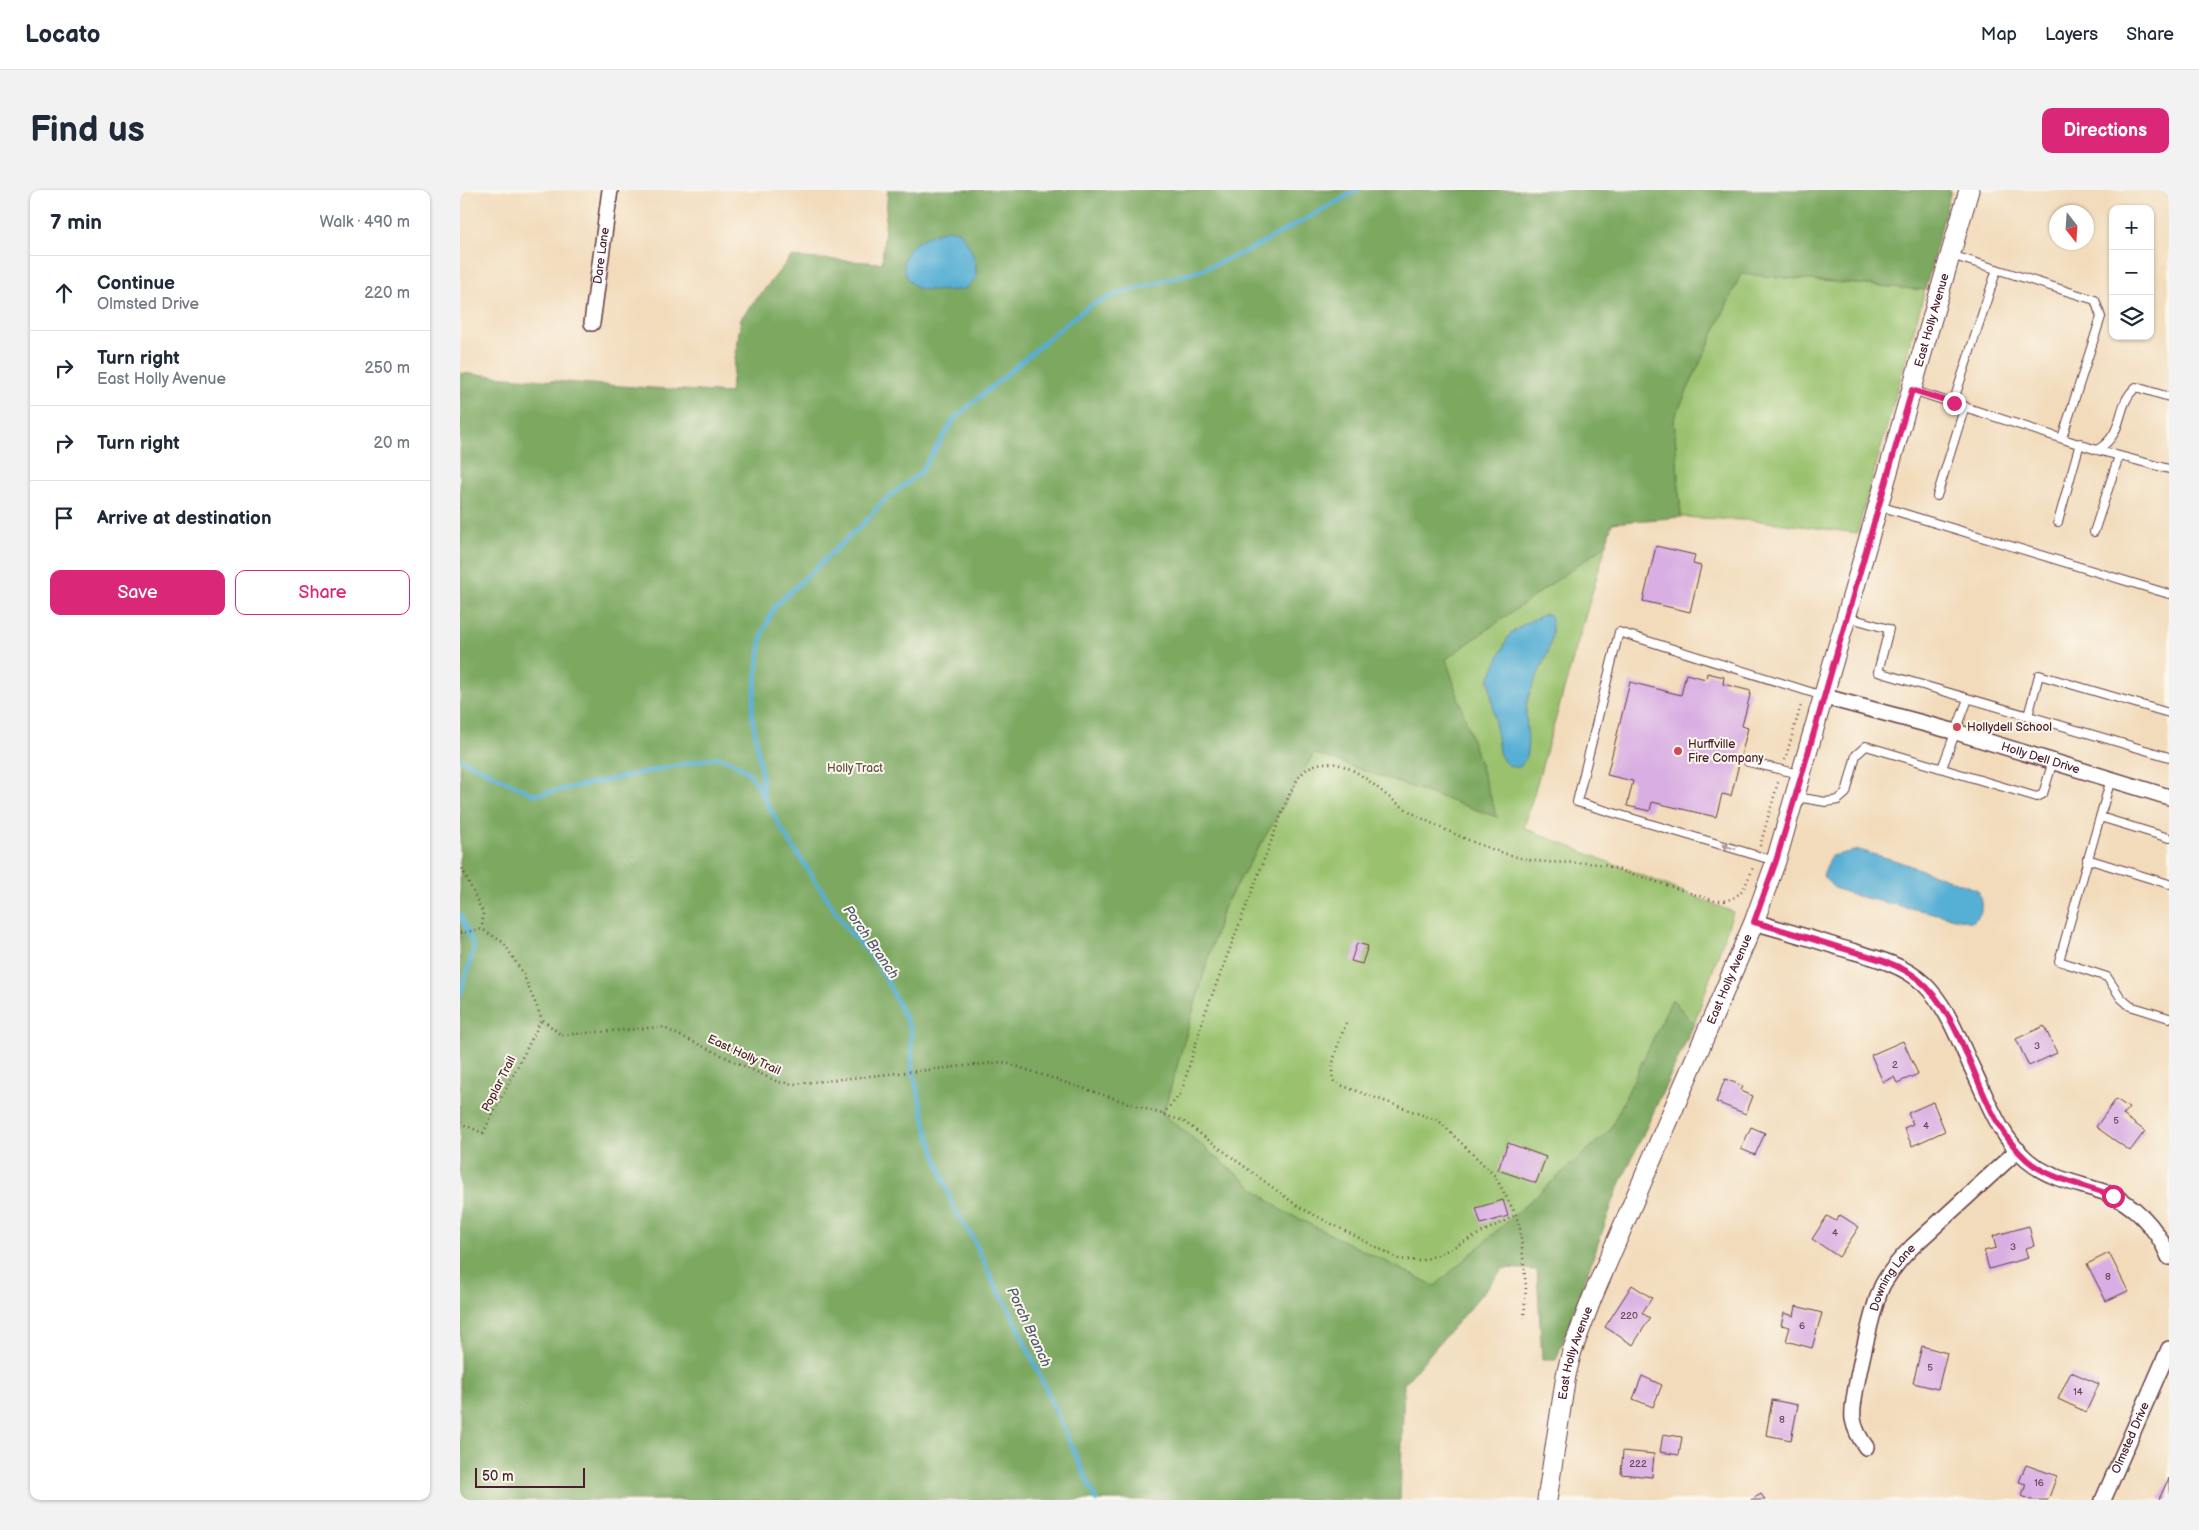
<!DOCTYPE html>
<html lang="en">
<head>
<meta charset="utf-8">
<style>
	body { margin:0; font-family:"Balsamiq Sans",sans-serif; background:#f2f2f3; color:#1f2937 }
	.controls { position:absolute; right:15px; top:15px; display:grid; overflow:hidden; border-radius:10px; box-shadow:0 1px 4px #0004 }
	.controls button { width:45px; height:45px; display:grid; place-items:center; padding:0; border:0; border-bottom:1px solid #e0e1e3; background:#fff; color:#1f2937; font:25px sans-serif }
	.compass { position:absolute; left:1589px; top:15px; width:45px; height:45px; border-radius:50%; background:#fff; box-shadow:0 1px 4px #0004; rotate:163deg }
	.scale { position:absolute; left:15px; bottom:12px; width:110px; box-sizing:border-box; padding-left:5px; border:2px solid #4a1f2b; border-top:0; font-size:14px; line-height:18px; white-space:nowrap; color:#4a1f2b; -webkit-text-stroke:4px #fbf7ec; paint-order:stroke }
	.stop { position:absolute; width:15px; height:15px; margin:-11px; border:4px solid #db2777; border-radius:50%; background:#fff }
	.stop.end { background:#db2777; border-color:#fff; box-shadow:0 1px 5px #0008 }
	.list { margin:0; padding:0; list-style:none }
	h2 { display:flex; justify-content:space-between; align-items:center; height:65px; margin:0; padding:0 20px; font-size:21px }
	h2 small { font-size:16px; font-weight:400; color:#747a83 }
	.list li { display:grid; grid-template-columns:32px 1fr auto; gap:15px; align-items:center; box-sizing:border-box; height:75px; padding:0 20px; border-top:1px solid #e0e1e3 }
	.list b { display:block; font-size:19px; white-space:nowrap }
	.list p { margin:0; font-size:16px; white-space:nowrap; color:#747a83 }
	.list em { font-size:16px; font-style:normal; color:#747a83 }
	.actions { display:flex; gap:10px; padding:15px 20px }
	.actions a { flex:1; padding:11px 0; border:1px solid #db2777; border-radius:10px; text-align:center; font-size:18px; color:#db2777 }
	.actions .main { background:#db2777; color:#fff }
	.icon { flex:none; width:28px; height:28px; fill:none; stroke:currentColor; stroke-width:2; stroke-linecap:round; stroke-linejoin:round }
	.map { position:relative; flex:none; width:1709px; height:1310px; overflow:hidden; border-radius:10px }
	header { display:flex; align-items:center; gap:30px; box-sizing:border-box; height:70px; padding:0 25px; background:#fff; border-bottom:1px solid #e0e1e3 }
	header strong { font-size:24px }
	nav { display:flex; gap:28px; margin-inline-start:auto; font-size:18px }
	.intro { display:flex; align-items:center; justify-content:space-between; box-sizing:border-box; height:120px; padding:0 30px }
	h1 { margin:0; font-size:35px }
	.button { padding:12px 22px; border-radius:10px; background:#db2777; color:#fff; font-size:18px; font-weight:700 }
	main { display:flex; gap:30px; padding:0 30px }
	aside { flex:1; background:#fff; border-radius:10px; box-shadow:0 1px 4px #0004 }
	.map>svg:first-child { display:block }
	.green { fill:#9ac26e; stroke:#72704c }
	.forest { fill:#7ba861; stroke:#626446 }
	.water { fill:#57afd4; stroke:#506780 }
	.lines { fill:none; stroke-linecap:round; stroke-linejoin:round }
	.stream { stroke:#57afd4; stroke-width:4.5 }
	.building { fill:#d9aee3 }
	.service-casing { stroke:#633b41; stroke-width:10 }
	.minor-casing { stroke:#633b41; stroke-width:18 }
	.tertiary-casing { stroke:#633b41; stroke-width:21 }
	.path { stroke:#633b41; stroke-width:2.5; stroke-dasharray:1 4; stroke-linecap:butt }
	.service { stroke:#fff; stroke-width:8 }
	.minor { stroke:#fff; stroke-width:15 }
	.tertiary { stroke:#fff; stroke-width:19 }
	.oneway { fill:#ae9aa0 }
	.route { stroke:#db2777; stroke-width:6 }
	.poi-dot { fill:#d1495b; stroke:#fbf7ec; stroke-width:2 }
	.labels { text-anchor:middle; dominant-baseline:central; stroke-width:4; stroke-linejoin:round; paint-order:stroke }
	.number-label { font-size:10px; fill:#6e4359 }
	.street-label { font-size:12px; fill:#4a1f2b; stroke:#fbf7ec }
	.poi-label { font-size:12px; fill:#4a1f2b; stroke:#fbf7ec; text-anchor:start }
	.park-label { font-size:12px; fill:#62503f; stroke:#fbf7ec }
	.water-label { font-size:14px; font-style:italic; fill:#4f596f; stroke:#fbf7ec }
</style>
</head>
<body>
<header>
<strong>Locato</strong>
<nav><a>Map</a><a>Layers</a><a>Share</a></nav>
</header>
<div class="intro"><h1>Find us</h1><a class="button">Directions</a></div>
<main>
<aside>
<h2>7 min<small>Walk · 490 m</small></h2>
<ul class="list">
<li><svg class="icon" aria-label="ahead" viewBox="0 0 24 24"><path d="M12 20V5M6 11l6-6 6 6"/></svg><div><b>Continue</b><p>Olmsted Drive</p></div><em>220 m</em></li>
<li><svg class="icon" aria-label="right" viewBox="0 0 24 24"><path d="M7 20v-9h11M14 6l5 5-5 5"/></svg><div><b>Turn right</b><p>East Holly Avenue</p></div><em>250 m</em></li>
<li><svg class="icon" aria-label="right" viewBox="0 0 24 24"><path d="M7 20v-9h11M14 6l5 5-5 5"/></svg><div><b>Turn right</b></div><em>20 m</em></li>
<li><svg class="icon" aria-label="arrive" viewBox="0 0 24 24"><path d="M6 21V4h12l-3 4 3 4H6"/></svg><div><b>Arrive at destination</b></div></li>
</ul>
<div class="actions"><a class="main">Save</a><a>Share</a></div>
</aside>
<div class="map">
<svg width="1709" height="1310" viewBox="0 0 1709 1310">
	<rect width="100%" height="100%" fill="#fbf7ec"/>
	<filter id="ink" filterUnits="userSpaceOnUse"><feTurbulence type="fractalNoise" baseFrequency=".02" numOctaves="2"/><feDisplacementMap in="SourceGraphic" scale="10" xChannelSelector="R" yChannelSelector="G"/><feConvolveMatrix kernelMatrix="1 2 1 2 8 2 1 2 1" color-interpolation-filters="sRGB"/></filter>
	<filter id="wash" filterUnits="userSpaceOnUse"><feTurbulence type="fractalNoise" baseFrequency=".0096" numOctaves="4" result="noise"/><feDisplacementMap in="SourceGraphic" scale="20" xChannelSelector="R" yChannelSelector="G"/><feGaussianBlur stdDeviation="1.12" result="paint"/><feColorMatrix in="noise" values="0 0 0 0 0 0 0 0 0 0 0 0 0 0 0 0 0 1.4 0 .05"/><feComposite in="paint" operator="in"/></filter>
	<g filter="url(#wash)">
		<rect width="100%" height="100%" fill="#f2dbbb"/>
		<!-- green -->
		<path class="green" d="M1281,84L1465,100L1397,343L1301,331L1221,327L1214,229Z
			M1146,355L1064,638L1273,722L1234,834L1212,809L1150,940L975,1096L821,1020L703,924L763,718L854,563L1037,627L985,469Z"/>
		<!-- forest -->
		<path class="forest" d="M428,0H1491L1465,100L1281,84L1214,229L1221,327L1152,333L1146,355L986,469L1037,627L854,563L763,718L703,924L821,1020L975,1096L1150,940L1212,809L1234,834L1157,1001L1096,1170H1082L1077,1080L1044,1078L944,1194L940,1310H0V183L130,194L270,203L281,128L331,67L422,73Z"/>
		<!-- water -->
		<path class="water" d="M489,39L500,42C511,57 517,70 516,88C512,92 508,97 504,99C498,101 462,101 457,98C451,94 445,86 444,79C440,53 470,45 489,39Z
			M1085,424L1090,425C1100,456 1073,484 1067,513C1063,533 1075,561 1060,577C1049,579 1042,572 1039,561L1029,489L1049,445L1064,434Z
			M1399,660L1434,670L1518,700C1522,713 1525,724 1512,732L1397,706L1374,698L1363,686L1371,666Z"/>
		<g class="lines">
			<!-- stream -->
			<path class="stream" d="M0,569L75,605L258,567L275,573L292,586L322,640L387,739L408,762L423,783L451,840L452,878L468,943L493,1017L513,1048L532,1090L551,1122L636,1310
				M304,602L292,523L302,444L315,416L405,332L422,312L460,283L495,228L609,131L631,115L655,105L744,79L791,59L898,0
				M0,724L14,757L0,806"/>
		</g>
		<g id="blocks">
			<!-- building -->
			<path class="building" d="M1196,356L1235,365L1233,374L1241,376L1230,422L1183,411Z
				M1247,483L1264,487L1263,494L1291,501L1282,536L1288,538L1271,606L1262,604L1256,627L1192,612L1190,621L1167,616L1173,591L1147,585L1170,492L1221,505L1226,484L1246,489Z
				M897,753L908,756L902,774L891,771Z
				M1584,836L1597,863L1569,876L1556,849Z
				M1443,851L1458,884L1437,893L1434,887L1423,892L1411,865Z
				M1265,889L1283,896L1281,901L1293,906L1286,924L1256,912Z
				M1656,909L1669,918L1663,925L1685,941L1670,961L1636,937Z
				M1473,912L1485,941L1452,956L1444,938L1453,934L1448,923Z
				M1291,937L1305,943L1295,965L1281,959Z
				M1048,953L1086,967L1076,993L1038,980Z
				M1043,1010L1048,1026L1021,1034L1016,1018Z
				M1380,1025L1399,1037L1379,1067L1352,1049L1367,1026L1376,1031Z
				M1569,1036L1574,1056L1565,1058L1568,1068L1529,1079L1524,1061L1536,1058L1533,1046Z
				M1649,1063L1668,1101L1646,1111L1627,1074Z
				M1172,1095L1192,1108L1182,1123L1190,1128L1173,1155L1145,1137Z
				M1336,1116L1362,1123L1352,1158L1326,1151L1330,1137L1321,1135L1324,1123L1334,1126Z
				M1462,1156L1487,1163L1478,1199L1453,1193Z
				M1611,1182L1639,1194L1626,1222L1598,1209Z
				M1182,1186L1202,1195L1193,1217L1173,1209Z
				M1312,1210L1338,1215L1331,1250L1306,1245Z
				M1203,1244L1222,1247L1219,1265L1200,1262Z
				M1163,1261L1194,1264L1192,1287L1161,1284Z
				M1566,1275L1597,1286L1588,1310H1571L1562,1306L1566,1294L1559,1292Z
				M1709,1288V1310H1702L1699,1309Z
				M1301,1304L1305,1310H1291Z"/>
		</g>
	</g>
	<g filter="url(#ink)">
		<use href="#blocks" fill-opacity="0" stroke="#633b41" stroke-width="1"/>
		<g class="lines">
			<!-- service casing -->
			<g class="service-casing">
				<path id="service" d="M1491,65L1635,110L1641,127L1602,248
					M1452,200L1637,260L1709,279
					M1493,213L1537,79
					M1637,260C1667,242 1654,217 1676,197L1709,207
					M1477,306L1505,216
					M1419,316L1709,404
					M1598,332L1620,253
					M1634,342L1659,266
					M1387,427L1429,439L1418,482L1709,567
					M1568,526L1579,485L1709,523
					M1288,572L1340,584
					M1482,578L1508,509
					M1651,589L1640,627L1709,648
					M1336,607L1366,612L1378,610L1386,603L1396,565L1406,556L1577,607L1583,604L1593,571
					M1640,627L1599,771L1647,787L1661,808L1670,816L1709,828
					M1627,669L1709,694
					M1315,671L1117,612L1159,442L1363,506"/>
			</g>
			<!-- minor casing -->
			<g class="minor-casing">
				<g id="minor">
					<path id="s1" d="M132,133L150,0"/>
					<path id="s2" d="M1365,507L1496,542L1709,607"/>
					<path d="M1294,732C1322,740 1350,748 1378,757C1407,766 1441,772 1464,794C1488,817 1499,851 1513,880C1528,911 1540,947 1567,970C1589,989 1617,993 1644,1002C1674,1013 1697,1038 1709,1067"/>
					<path id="s3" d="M1406,1257C1400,1249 1395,1240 1393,1229C1390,1212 1414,1111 1423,1094C1431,1080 1441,1068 1452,1057L1558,960"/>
					<path id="s4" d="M1643,1310L1709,1159"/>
				</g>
			</g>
			<!-- tertiary casing -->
			<g class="tertiary-casing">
				<g id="tertiary">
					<path id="s5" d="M1087,1310L1106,1185L1112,1161L1132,1108L1294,732L1316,671L1509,0"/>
				</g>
			</g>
			<!-- path -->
			<path class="path" d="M1325,570L1341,515
				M1300,656L1319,589
				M0,674L23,723L22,739
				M0,743L22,739L44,753L63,784L82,829L101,845L202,837L318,892L334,894L543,872L723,931L839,1017L939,1069L960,1071L978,1065L1056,1025
				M886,833C881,848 866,880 875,893L979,931L1035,986L1056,1025L1060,1039L1066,1096L1064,1128
				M703,924L721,903L744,826L827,610C835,592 844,573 866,573C895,573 915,598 937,613C964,633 1044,668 1077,671C1100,674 1122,671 1145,675L1255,711C1281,712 1285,697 1294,675
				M0,933L23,943L82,829"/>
			<!-- service -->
			<use href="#service" class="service"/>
			<!-- minor -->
			<use href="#minor" class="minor"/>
			<!-- tertiary -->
			<use href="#tertiary" class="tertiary"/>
		</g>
		<!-- one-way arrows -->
		<defs><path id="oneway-solid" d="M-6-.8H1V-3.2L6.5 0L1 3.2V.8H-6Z" transform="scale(1.25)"/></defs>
		<use class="oneway" href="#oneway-solid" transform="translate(1269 657) rotate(-163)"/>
	</g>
	<g class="lines" filter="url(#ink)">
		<!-- route -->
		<path class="route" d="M1494,213L1452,200L1342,584L1316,671L1294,732C1323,740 1352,749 1381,758C1407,766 1437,772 1458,789C1511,833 1515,924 1567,970C1591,991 1625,994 1653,1006"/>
	</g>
	<!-- markers -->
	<g class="poi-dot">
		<circle cx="1497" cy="537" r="5"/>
		<circle cx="1218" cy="561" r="5"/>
	</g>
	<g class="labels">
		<!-- number labels -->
		<g class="number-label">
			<text x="1577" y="856">3</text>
			<text x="1435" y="875">2</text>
			<text x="1656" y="931">5</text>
			<text x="1466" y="936">4</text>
			<text x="1375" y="1043">4</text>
			<text x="1553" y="1057">3</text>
			<text x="1648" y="1087">8</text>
			<text x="1169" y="1126">220</text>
			<text x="1342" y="1136">6</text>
			<text x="1470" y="1178">5</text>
			<text x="1618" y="1202">14</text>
			<text x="1322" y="1230">8</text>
			<text x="1178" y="1274">222</text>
			<text x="1579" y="1293">16</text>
		</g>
		<!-- street labels -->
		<g class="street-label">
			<text stroke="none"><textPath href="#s1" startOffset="68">Dare Lane</textPath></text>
			<text stroke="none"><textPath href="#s5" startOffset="1245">East Holly Avenue</textPath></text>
			<text stroke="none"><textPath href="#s2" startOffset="224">Holly Dell Drive</textPath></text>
			<text stroke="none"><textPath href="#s5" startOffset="555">East Holly Avenue</textPath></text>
			<text transform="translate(284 865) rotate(25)">East Holly Trail</text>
			<text transform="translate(39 894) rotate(-63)">Poplar Trail</text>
			<text stroke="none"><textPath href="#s3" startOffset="180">Downing Lane</textPath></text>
			<text stroke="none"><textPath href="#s5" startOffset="150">East Holly Avenue</textPath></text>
			<text stroke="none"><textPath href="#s4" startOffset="68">Olmsted Drive</textPath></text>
		</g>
		<!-- poi labels -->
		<g class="poi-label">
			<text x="1507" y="537">Hollydell School</text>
			<text x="1228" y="554">Hurffville<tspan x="1228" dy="14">Fire Company</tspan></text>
		</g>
		<!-- park labels -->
		<g class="park-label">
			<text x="395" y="578">Holly Tract</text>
		</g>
		<!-- water labels -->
		<g class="water-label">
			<text transform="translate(411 752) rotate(55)">Porch Branch</text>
			<text transform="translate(569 1137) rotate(65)">Porch Branch</text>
		</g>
	</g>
</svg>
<div class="controls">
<button>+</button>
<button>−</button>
<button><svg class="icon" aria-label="layers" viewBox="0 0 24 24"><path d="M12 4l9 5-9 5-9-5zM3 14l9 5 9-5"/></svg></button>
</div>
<svg class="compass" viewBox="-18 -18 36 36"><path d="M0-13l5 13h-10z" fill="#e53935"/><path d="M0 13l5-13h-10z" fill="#747a83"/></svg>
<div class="scale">50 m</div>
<div class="stop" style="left:1653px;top:1006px"></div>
<div class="stop end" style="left:1494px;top:213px"></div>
</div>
</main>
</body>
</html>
